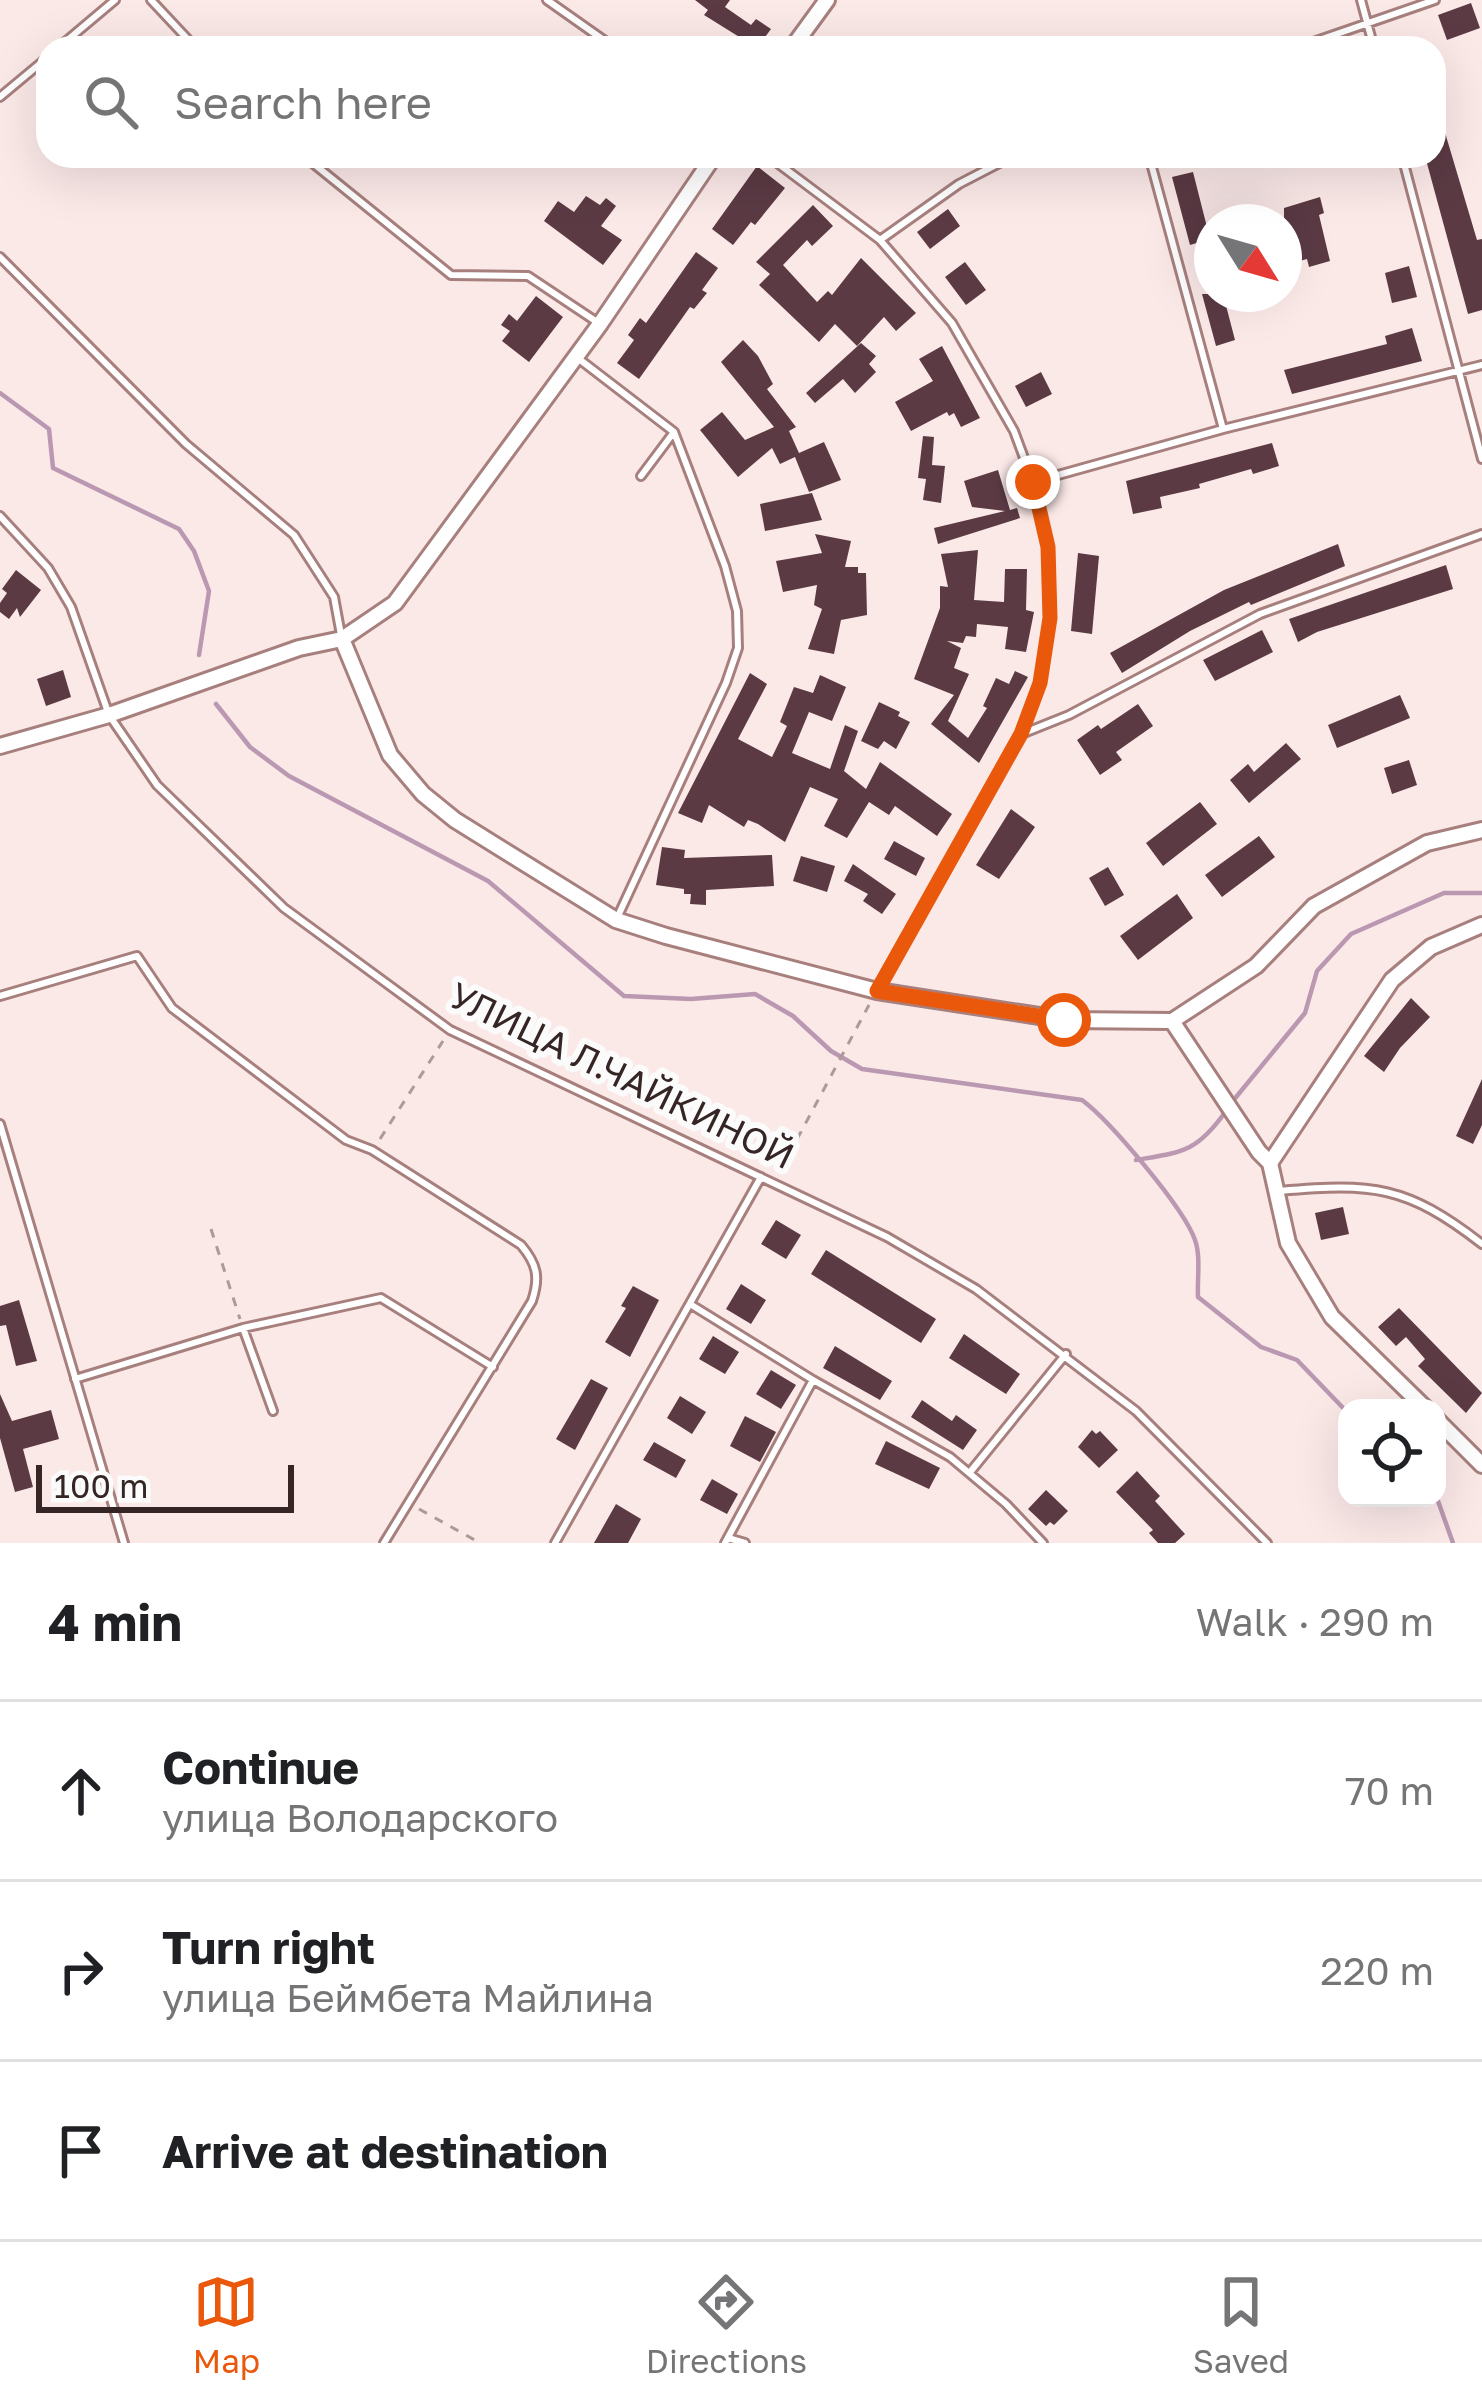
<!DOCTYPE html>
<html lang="en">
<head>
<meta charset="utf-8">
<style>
	body { margin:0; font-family:"Golos Text",sans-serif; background:#f6f6f6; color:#202124 }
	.controls { position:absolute; right:36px; bottom:36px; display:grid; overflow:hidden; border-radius:24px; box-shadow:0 12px 48px #0002 }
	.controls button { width:108px; height:108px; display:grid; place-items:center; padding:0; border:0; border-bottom:3px solid #e0e0e0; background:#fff; color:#202124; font:60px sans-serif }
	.compass { position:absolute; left:1194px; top:204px; width:108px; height:108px; border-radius:50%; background:#fff; box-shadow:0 12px 48px #0002; rotate:127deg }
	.scale { position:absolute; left:36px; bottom:30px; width:258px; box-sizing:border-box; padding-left:12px; border:6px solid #352524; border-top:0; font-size:33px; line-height:42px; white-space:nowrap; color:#352524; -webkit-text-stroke:9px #fbfbfb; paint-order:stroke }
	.stop { position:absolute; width:36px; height:36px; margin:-27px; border:9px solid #ea580c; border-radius:50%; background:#fff }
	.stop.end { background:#ea580c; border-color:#fff; box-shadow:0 3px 12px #0008 }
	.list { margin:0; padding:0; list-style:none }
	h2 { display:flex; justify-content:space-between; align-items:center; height:156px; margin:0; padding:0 48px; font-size:51px }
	h2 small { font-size:39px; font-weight:400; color:#757577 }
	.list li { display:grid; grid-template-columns:78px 1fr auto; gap:36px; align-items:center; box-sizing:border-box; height:180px; padding:0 48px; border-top:3px solid #e0e0e0 }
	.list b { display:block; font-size:45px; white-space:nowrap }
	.list p { margin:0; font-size:39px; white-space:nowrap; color:#757577 }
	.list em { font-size:39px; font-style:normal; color:#757577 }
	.icon { flex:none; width:66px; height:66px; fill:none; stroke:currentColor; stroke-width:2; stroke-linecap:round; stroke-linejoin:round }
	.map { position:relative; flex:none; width:1482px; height:1543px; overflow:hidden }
	.search { position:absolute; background:#fff; box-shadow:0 12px 48px #0002; left:36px; right:36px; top:36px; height:132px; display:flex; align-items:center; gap:30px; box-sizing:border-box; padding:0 42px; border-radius:36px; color:#757577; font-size:45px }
	.sheet { height:696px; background:#fff }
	nav { display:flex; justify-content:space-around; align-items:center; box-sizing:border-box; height:168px; border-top:3px solid #e0e0e0; background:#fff; font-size:33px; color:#757577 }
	nav a { display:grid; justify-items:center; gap:6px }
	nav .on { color:#ea580c }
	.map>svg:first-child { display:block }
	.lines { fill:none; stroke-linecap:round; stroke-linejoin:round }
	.stream { stroke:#ba98b1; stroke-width:4.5 }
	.building { fill:#5b3a44 }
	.lane-casing { stroke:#a7807e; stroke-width:12 }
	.street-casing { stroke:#a7807e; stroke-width:20 }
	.path { stroke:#ac9a99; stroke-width:3; stroke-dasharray:9 9; stroke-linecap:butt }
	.lane { stroke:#fff; stroke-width:6 }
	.street { stroke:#fff; stroke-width:14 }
	.route { stroke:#ea580c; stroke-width:15 }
	.labels { text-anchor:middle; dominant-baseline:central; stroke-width:12; stroke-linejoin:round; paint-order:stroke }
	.street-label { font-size:36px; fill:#352524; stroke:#fbfbfb }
</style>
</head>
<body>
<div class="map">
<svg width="1482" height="1543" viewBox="0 0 1482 1543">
	<rect width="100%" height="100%" fill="#fbe9e8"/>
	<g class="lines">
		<!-- stream -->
		<path class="stream" d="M0,393L49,429L53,468L179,529L194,551L209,591L199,655
			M216,704L250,747L289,776L488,881L624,996L691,999L755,994L793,1016L831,1051L862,1069L1082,1100C1110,1121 1184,1208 1195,1240C1201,1256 1197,1280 1198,1297L1261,1347L1297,1360L1347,1412
			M1232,1102L1305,1013L1317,971L1351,934L1444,893H1482
			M1136,1160C1183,1152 1197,1152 1226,1111
			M1426,1498L1438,1501L1453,1543"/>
	</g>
	<!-- building -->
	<path class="building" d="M695,0H730L725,7L751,25L756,19L771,29L757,48L704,15L708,10Z
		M1471,3L1480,28L1447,40L1438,15Z
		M1438,109L1477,240L1482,239V310L1468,314L1425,156H1434V110Z
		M757,166L785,188L755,225L751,222L733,245L712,229Z
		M1193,172L1210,239L1190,245L1172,177Z
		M586,196L600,205L606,198L616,206L601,226L622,240L603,265L544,221L558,201L574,212Z
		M1320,197L1324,213L1319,215L1330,261L1309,267L1307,259L1284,265V208Z
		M813,205L833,226L812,246L807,240L783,265L817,302L828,291L832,295L861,258L916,313L896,331L884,317L857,346L835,324L819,342L759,285L770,274L756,262Z
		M948,209L960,226L930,249L917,232Z
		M696,252L718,268L702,290L707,293L694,309L690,307L639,379L617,363L634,340L628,335L640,318L646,323Z
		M965,262L986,290L966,305L945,277Z
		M1409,266L1417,297L1392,303L1385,273Z
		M1202,294H1223L1235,340L1216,346Z
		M536,296L563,317L529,362L502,341L510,331L501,325L509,314L517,321Z
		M1412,328L1422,361L1292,394L1284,370L1387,344L1385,336Z
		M743,340L758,356L773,384L767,389L796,427L789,431L799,453L824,442L841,480L809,492L795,457L780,464L772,448L738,477L700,430L722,412L745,440L774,427L721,362Z
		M861,343L876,356L869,364L876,372L855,393L843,379L815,403L806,393Z
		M942,346L980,418L961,427L954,413L949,416L947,412L911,431L895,402L933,381L919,359Z
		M1041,372L1052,394L1026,407L1015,386Z
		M923,436L934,437L932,465L945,466L941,503L923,500L926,479L918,478Z
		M1272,443L1279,466L1253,474L1251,469L1199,484L1200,488L1160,497L1162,508L1133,514L1126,481Z
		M998,470L1010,510L1017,508L1020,518L938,544L934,528L1005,511L972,507L964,481Z
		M812,493L822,520L765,531L760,504Z
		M815,534L851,541L845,567H858V573H866L867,615L841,620L834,654L808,649L822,609L814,605L817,585L783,592L776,561L822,553Z
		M1338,544L1345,566L1251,605L1249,602L1190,631L1122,673L1110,653L1224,590Z
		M978,550L974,600L1004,602L1005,569H1027L1026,610L1034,612L1026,652L1005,649L1008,627L977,624L976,637L966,636L963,643L947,641L961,648L954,668L969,674L948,721L968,738L987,708L983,706L996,678L1009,684L1015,671L1028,677L979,763L931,724L954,695L914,679L940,608V586L948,587L941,554Z
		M1078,553L1099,556L1092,634L1071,631Z
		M1446,565L1453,589L1317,632L1298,642L1289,619Z
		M16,570L41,590L20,617L17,608L9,619L0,612V603L7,593L2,589Z
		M1262,630L1273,652L1215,681L1203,660Z
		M63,670L71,697L46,706L37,679Z
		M750,673L767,684L738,739L772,757L787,726L780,722L794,687L813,693L820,675L846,687L832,721L809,712L792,753L830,769L845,725L858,731L844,771L866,789L880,762L952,814L937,836L895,806L889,815L869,802L847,838L824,826L838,799L810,787L785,842L758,824L748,820L744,827L709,805L702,823L678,813Z
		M1400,695L1410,718L1337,748L1328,725Z
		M879,702L900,712L898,716L910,722L896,749L884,741L878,749L861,741Z
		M1138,704L1153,726L1116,752L1122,760L1100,775L1077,740L1098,725L1101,729Z
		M1286,743L1301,759L1249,803L1230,780L1248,764L1254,772Z
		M1409,760L1417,785L1392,794L1384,768Z
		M1200,802L1217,824L1163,866L1146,843Z
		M1011,809L1035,827L999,879L976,865Z
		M1259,836L1275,857L1222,897L1205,875Z
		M894,841L925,858L916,876L884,859Z
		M662,847L685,850L684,858L772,855L774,886L706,890V905L690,904L691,894H684V889L656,885Z
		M801,856L835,866L827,892L793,881Z
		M853,864L896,894L882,914L863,901L868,894L844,881Z
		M1108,867L1124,895L1105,906L1089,878Z
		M1177,894L1193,918L1138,960L1120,936Z
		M1411,998L1430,1017L1400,1048L1384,1072L1364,1056Z
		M1482,1079V1125L1473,1144L1456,1136Z
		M1343,1207L1349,1234L1321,1240L1315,1213Z
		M776,1220L801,1235L786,1259L761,1244Z
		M826,1250L936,1319L921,1343L811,1274Z
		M741,1284L766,1300L751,1324L726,1309Z
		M633,1286L659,1300L630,1357L605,1342L626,1308L621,1306Z
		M19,1300L37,1361L16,1366L6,1325L0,1326V1306Z
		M1399,1308L1482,1393L1466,1413L1418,1366L1425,1359L1406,1337L1396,1346L1378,1327Z
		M964,1334L1020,1374L1006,1394L949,1358Z
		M713,1336L739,1352L725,1374L699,1359Z
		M835,1346L892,1381L880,1400L823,1368Z
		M771,1370L796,1385L781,1409L756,1394Z
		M591,1379L608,1388L575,1450L556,1439Z
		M0,1394L12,1421L51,1410L59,1439L23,1449L33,1487L15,1492L0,1438Z
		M680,1396L706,1412L692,1434L667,1418Z
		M922,1400L952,1421L956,1415L977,1430L963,1450L911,1417Z
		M745,1416L776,1432L760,1462L730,1446Z
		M1092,1430L1096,1434L1100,1431L1118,1450L1099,1468L1078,1447Z
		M886,1441L940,1468L929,1489L875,1464Z
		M654,1442L686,1460L676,1478L643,1460Z
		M1137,1471L1160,1496L1155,1501L1185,1534L1175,1543H1158L1149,1533L1153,1530L1116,1492Z
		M712,1479L738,1494L727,1514L700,1500Z
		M1046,1490L1068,1511L1054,1525L1050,1522L1046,1526L1028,1509Z
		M616,1504L641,1519L628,1543H594Z"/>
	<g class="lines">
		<!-- lane casing -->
		<g class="lane-casing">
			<path id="lane" d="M151,0L196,48
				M547,0L615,48
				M1361,0L1374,48
				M58,48L115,0
				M1296,48L1435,0
				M0,97L48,57
				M304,156L451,275L528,276L597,322
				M768,156L880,240L952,323L1014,431L1033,482L1048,547L1050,618L1040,683L1021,734L879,988
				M1149,156L1223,429
				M1402,156L1482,459
				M880,240L959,184L1013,156
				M0,257L186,444L294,535L334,597L341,635
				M579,359L674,432L725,566L737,611L738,648L726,683L618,916
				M641,476L674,432
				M1033,482L1223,429L1482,365
				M0,516L48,568L71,607L109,715L157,785L284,908L450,1030L887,1237L976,1289L1136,1411L1267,1543
				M1024,733L1069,715L1260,614L1482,534
				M0,996L137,956L172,1008L346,1140L372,1150L521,1245C537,1264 540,1277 532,1301L384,1543
				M0,1124L124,1543
				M1280,1191C1373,1183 1406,1185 1482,1244
				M690,1304L813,1380L950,1457L1006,1504L1043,1543
				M243,1328L273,1411
				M75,1379L243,1328L381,1298L493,1367
				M971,1471L1066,1354
				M728,1538L745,1543
				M555,1543L761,1177
				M725,1543L813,1380"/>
		</g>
		<!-- street casing -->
		<g class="street-casing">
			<path id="street" d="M792,48L827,0
				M342,639L390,755L423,794L455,820L616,920L666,936L877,991L1065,1020L1172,1021L1256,966L1314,906L1427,843L1482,830
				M0,746L109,715L299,648L342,639L395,603L600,324L714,156
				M1172,1021L1259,1152L1270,1163
				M1425,1408L1332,1317L1288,1243L1270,1163L1392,980L1431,947L1482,925
				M1437,1420L1482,1465"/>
		</g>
		<!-- path -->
		<path class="path" d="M380,1139L443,1041
			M780,1171L869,1005
			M211,1229L240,1319
			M419,1509L480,1543"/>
		<!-- lane -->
		<use href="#lane" class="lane"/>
		<!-- street -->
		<use href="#street" class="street"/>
	</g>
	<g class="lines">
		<!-- route -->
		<path class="route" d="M1033,482L1048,547L1050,618L1040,683L1021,734L877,991L1064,1020"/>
	</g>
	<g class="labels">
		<!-- street labels -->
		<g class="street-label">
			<text transform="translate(622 1075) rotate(26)">УЛИЦА Л.ЧАЙКИНОЙ</text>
		</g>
	</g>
</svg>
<div class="controls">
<button><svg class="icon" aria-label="locate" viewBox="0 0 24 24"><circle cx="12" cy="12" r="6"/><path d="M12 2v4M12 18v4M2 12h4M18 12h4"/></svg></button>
</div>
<svg class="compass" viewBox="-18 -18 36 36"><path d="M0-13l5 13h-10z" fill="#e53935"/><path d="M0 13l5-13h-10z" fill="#757577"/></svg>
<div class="scale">100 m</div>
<div class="stop" style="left:1064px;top:1020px"></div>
<div class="stop end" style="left:1033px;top:482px"></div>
<div class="search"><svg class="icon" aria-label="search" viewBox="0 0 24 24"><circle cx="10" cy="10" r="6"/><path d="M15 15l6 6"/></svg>Search here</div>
</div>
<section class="sheet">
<h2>4 min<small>Walk · 290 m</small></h2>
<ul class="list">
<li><svg class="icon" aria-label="ahead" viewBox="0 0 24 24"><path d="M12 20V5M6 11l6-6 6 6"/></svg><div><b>Continue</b><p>улица Володарского</p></div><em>70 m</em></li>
<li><svg class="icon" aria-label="right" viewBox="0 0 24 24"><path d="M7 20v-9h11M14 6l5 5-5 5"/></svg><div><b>Turn right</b><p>улица Беймбета Майлина</p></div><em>220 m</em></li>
<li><svg class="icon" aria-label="arrive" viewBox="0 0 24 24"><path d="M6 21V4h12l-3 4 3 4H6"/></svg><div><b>Arrive at destination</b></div></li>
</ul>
</section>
<nav>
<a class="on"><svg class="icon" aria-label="map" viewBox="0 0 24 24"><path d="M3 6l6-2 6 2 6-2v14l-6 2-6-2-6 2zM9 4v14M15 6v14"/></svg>Map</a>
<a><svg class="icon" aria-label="directions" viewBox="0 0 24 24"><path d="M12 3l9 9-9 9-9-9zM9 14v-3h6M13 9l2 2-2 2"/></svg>Directions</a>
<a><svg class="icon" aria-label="saved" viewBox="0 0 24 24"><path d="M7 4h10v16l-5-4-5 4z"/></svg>Saved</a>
</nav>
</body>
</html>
